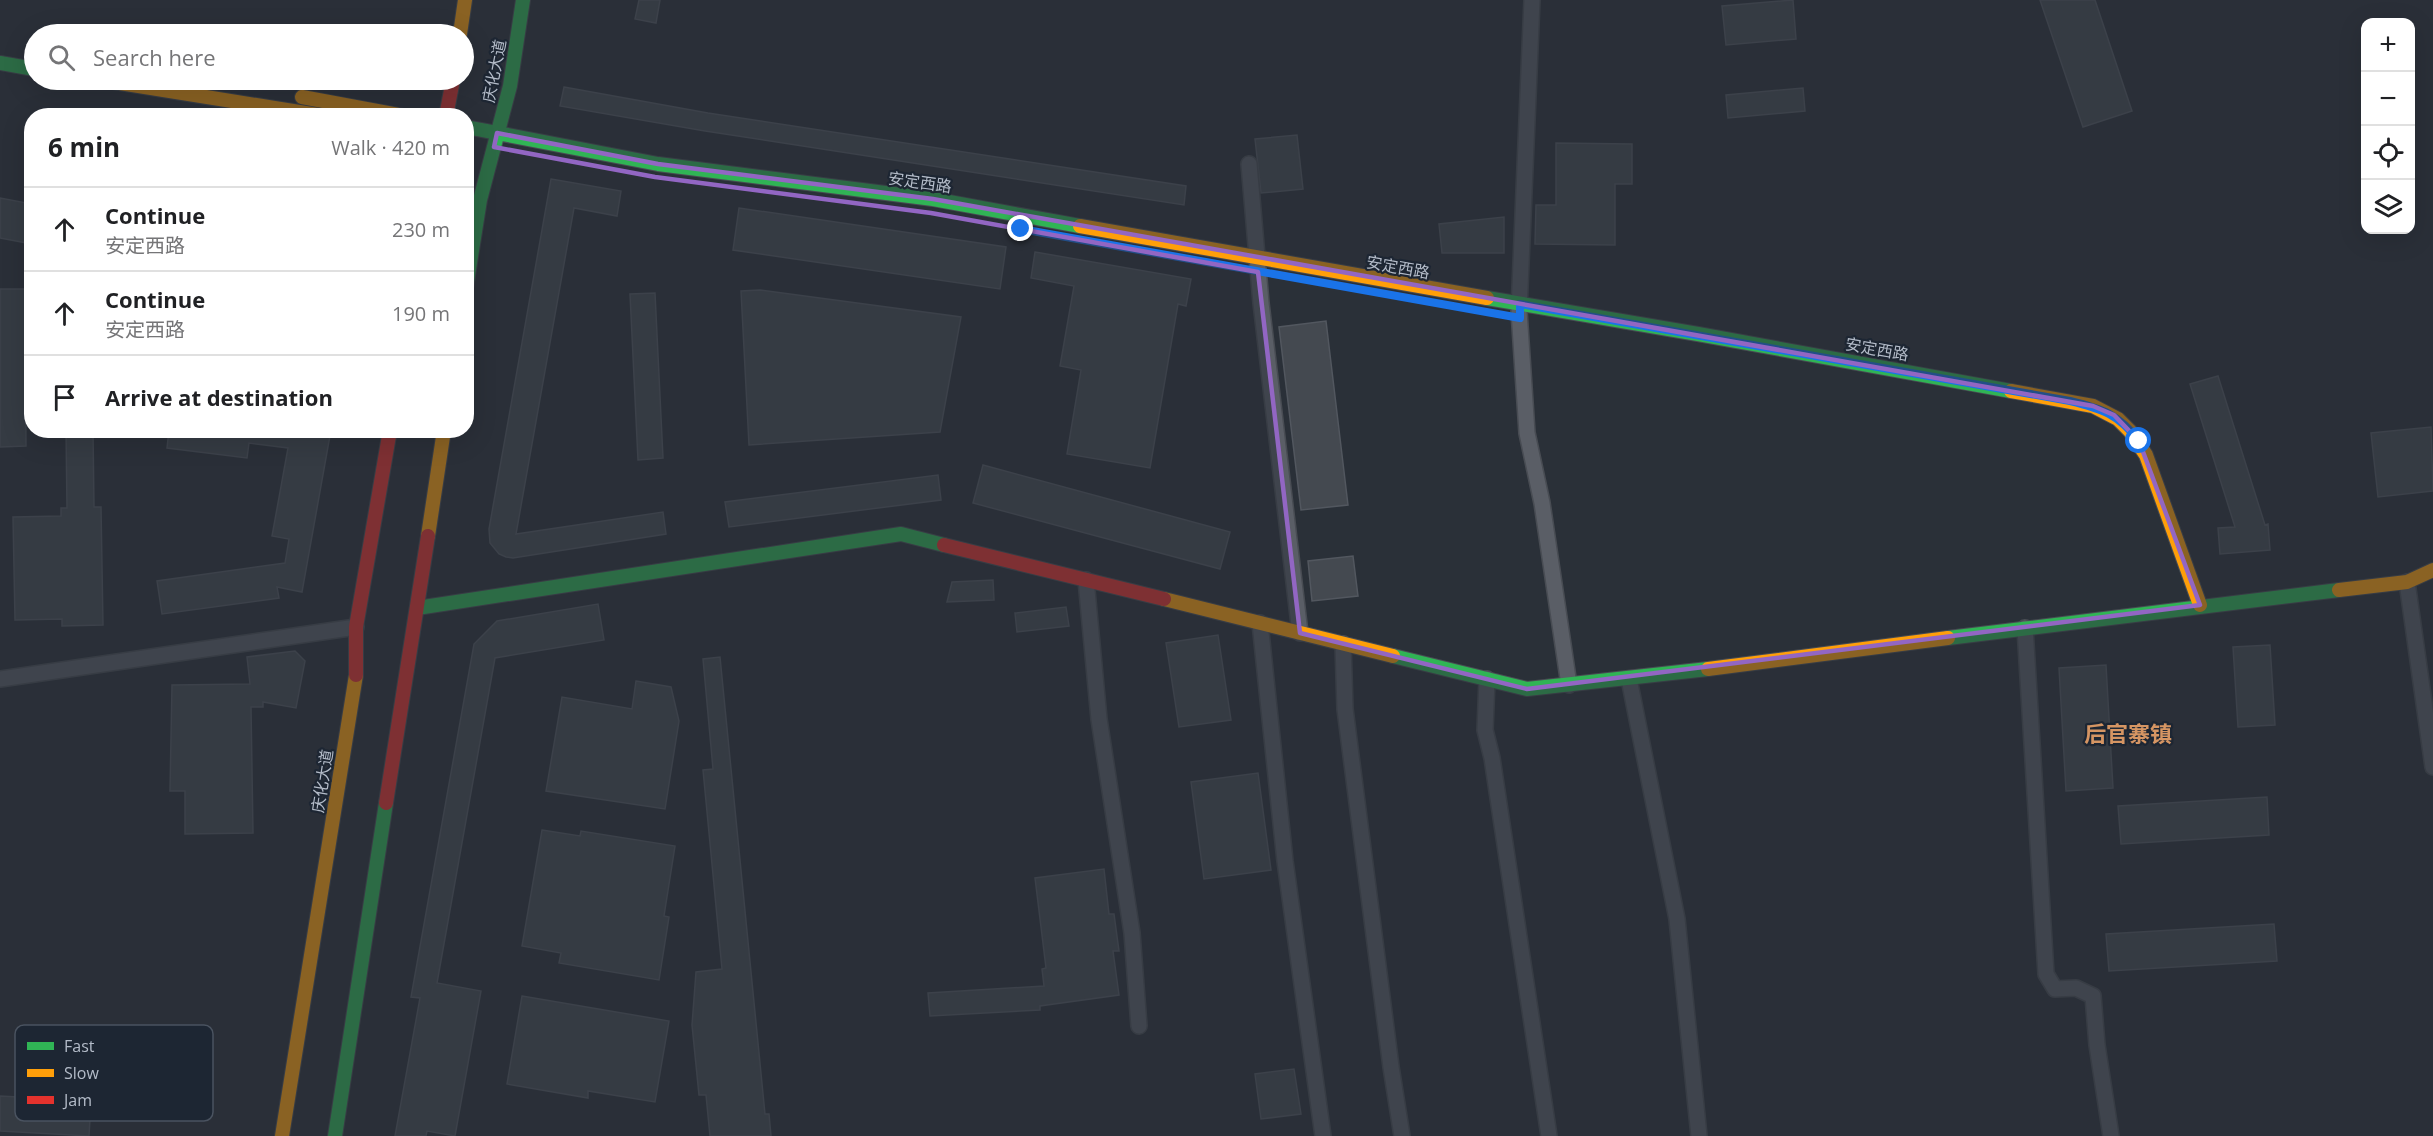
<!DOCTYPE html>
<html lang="en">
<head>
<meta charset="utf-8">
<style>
	body { margin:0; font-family:"Open Sans","Noto Sans SC",sans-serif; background:#f2f2f2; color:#202124 }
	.controls { position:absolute; right:18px; top:18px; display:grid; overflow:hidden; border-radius:12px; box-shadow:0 6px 24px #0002 }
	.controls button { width:54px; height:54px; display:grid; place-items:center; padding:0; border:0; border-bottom:2px solid #e0e0e0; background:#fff; color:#202124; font:30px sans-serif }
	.stop { position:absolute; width:18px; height:18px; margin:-14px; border:4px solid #1a73e8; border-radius:50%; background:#fff }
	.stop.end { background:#1a73e8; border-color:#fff; box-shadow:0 2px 6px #0008 }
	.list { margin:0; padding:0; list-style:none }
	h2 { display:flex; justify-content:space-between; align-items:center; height:78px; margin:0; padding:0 24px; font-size:26px }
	h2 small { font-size:20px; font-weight:400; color:#757577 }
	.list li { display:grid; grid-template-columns:39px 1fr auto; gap:18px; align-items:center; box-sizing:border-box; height:84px; padding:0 24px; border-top:2px solid #e0e0e0 }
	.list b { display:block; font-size:22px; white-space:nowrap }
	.list p { margin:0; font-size:20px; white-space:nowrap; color:#757577 }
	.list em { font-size:20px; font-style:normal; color:#757577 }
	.icon { flex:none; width:33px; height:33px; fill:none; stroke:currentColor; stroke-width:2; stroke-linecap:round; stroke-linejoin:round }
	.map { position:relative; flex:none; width:2433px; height:1136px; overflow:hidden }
	.search { position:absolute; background:#fff; box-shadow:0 6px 24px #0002; left:24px; top:24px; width:450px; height:66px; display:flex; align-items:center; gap:15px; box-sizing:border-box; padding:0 21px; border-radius:33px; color:#757577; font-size:22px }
	.panel { position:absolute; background:#fff; box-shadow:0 6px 24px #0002; left:24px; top:108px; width:450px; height:330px; border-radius:24px }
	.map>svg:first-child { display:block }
	.building { fill:#444950; stroke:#52575f; stroke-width:1.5 }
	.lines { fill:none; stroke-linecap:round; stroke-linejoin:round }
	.street-casing { stroke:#484c53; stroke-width:18 }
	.fast-casing { stroke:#484c53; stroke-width:16 }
	.slow-casing { stroke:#484c53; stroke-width:16 }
	.jam-casing { stroke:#484c53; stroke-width:16 }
	.street { stroke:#5a5e66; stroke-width:15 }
	.fast { stroke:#30b455; stroke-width:14 }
	.slow { stroke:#ff9f0a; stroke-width:14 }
	.jam { stroke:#e5322d; stroke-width:14 }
	.route { stroke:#1a73e8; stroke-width:8 }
	.marked { fill:none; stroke:#9266c3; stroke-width:4.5; stroke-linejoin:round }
	.labels { text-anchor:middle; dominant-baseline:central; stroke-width:4.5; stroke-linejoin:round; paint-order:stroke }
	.street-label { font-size:16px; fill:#b4bcc9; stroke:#1d2633 }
	.district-label { font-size:22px; font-weight:bold; fill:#d59563; stroke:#1d2633 }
	.key { fill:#1d2633; stroke:#4a5360; stroke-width:1.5 }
	.key-label { font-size:16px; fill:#b4bcc9 }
</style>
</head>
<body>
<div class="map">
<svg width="2433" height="1136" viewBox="0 0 2433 1136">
	<rect width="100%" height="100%" fill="#2a3038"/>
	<!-- building -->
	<path class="building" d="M639,0H660L656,23L635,19Z
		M1793,0L1796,39L1726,45L1722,6Z
		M2040,0H2095L2132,111L2083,127Z
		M564,87L708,113L1186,186L1184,205L705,131L560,106Z
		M1803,88L1805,111L1728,118L1726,95Z
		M1297,135L1303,189L1261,193L1255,139Z
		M1556,143L1632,144V184H1615V245L1535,244L1536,205H1556Z
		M551,179L621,191L617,216L574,208L516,534L663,512L666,534L513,558L506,557L499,554L490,543L489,529Z
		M0,198L32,204V244L0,238Z
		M739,208L1006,247L1000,289L733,250Z
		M1504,217V253H1442L1439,224Z
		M1035,252L1191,279L1186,306L1178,304L1150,468L1067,454L1081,370L1060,366L1074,286L1031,278Z
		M0,289H25L26,446L0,447Z
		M760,290L961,317L940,432L749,445L741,291Z
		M655,293L663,458L638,460L630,294Z
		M1326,321L1348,505L1301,510L1279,327Z
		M2218,376L2265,525L2268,524L2270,550L2220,554L2218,528L2235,527L2190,384Z
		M2431,427L2433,491L2378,497L2371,433Z
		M66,430H93L94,507H101L103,625L62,626V619L15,620L13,517L61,516V508H67Z
		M169,430L224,434V430H331L302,592L277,587L279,598L162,614L157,581L285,563L289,539L272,536L288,448L249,443L247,458L167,448Z
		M983,465L1230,532L1220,569L973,503Z
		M938,475L941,500L729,527L725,502Z
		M1353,556L1358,596L1312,601L1308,561Z
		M993,580L994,600L947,602L952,582Z
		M598,604L604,640L495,658L437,983L481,991L455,1136L427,1131L426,1136H395L420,998L411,997L474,644L497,621Z
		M1066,607L1069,626L1017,632L1015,613Z
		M1218,635L1231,720L1179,727L1166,643Z
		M2270,645L2275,725L2238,727L2233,647Z
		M295,651L305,661L296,708L263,702V707H251L253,833L185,834V791H170L172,685L250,684L247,657Z
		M720,657L765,1114H769L771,1136H710L706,1095H699L692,1025L696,972L722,969L703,770L713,769L703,659Z
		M2106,665L2113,788L2066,791L2059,668Z
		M636,681L671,687L679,721L665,809L546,791L562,697L632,709Z
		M1258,773L1271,870L1204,879L1191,782Z
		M2267,797L2269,835L2121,844L2118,806Z
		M542,830L580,836L581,831L675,846L664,916L669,917L659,980L559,963L561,953L522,946Z
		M1104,869L1109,914H1114L1119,951H1113L1119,995L1040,1006V1010L930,1016L928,993L1044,986L1042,969L1046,968L1035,878Z
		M2274,924L2277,961L2109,971L2106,934Z
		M522,996L669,1021L655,1102L588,1091V1098L507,1084Z
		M1294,1069L1301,1114L1261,1119L1255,1074Z
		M0,1096L91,1101L89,1136L0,1131Z"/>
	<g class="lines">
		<!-- street casing -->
		<g class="street-casing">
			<path id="street" d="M1532,0L1519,311L1527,433L1542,503L1569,685
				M1249,164L1261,303L1300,633
				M1086,580L1099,719L1132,933L1139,1026
				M2407,582L2433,767
				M1260,623L1285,861L1323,1136
				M2025,628L2046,974L2055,989L2076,988L2093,996L2097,1045L2111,1136
				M1343,644L1345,709L1391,1067L1402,1136
				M0,679L356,627
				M1487,679L1485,730L1492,758L1549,1136
				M1629,679L1677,919L1699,1136"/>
		</g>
		<!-- fast casing -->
		<g class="fast-casing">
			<path id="fast" d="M0,63L34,69
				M466,127L658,164L933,199L1080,226
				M466,288L480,200L510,86L523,0
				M1487,298L1698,334L2011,391
				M417,608L901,534L944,545
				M1948,638L2339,590
				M1393,656L1527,689L1708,669
				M335,1136L386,803"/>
		</g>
		<!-- slow casing -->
		<g class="slow-casing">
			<path id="slow" d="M460,34L465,0
				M101,80L324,116
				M302,97L404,116
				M1080,226L1487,298
				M2011,391L2093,406L2118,419L2130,431L2146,455L2200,605
				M428,536L444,430
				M2339,590L2407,582L2433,570
				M1164,599L1393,656
				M1708,669L1948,638
				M282,1136L356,675"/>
		</g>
		<!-- jam casing -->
		<g class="jam-casing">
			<path id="jam" d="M446,116L453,80
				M944,545L1164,599
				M356,675V627L390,430
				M386,803L428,536"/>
		</g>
		<!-- street -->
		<use href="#street" class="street"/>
		<!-- fast -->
		<use href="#fast" class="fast"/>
		<!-- slow -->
		<use href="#slow" class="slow"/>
		<!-- jam -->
		<use href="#jam" class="jam"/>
	</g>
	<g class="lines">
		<!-- route -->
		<path class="route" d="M1021,229L1520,318V304L2070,401C2103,409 2118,414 2139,441"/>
	</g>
	<!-- marked area -->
	<path d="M0 0H2433V1136H0ZM497,133L658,164L933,199L2093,406L2114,415L2139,441L2200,605L1527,689L1300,633L1258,272L931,213L655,177L494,147Z" fill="#2a3038" fill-opacity=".55" fill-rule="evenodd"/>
	<path class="marked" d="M497,133L658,164L933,199L2093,406L2114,415L2139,441L2200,605L1527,689L1300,633L1258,272L931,213L655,177L494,147Z"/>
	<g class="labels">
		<!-- street labels -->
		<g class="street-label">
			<text transform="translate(494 71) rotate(-79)">庆化大道</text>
			<text transform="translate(920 182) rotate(8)">安定西路</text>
			<text transform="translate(1398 267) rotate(10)">安定西路</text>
			<text transform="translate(1877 349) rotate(10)">安定西路</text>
			<text transform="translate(322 781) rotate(-81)">庆化大道</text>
		</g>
		<!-- district labels -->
		<g class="district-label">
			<text x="2128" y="733">后官寨镇</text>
		</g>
	</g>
	<!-- legend -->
	<rect x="15" y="1025" width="198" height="96" rx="9" class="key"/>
	<rect x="27" y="1042" width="27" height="8" fill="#30b455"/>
	<rect x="27" y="1069" width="27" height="8" fill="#ff9f0a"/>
	<rect x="27" y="1096" width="27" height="8" fill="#e5322d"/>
	<g class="key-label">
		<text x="64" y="1052">Fast</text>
		<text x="64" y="1079">Slow</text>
		<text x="64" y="1106">Jam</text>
	</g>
</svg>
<div class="controls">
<button>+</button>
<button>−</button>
<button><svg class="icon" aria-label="locate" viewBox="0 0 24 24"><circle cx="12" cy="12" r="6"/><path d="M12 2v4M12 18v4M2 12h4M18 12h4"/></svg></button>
<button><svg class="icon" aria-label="layers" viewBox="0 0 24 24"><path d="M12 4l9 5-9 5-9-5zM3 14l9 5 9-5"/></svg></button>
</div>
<div class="stop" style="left:2139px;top:441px"></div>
<div class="stop end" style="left:1021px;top:229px"></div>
<div class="search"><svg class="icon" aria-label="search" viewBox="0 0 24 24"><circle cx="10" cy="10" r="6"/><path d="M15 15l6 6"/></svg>Search here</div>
<section class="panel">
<h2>6 min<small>Walk · 420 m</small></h2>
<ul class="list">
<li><svg class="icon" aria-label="ahead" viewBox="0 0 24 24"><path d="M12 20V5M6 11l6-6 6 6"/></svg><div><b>Continue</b><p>安定西路</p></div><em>230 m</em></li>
<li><svg class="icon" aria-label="ahead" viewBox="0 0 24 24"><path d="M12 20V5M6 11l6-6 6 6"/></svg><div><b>Continue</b><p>安定西路</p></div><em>190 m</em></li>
<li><svg class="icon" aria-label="arrive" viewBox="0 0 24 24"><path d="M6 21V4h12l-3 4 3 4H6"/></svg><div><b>Arrive at destination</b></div></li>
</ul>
</section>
</div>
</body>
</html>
